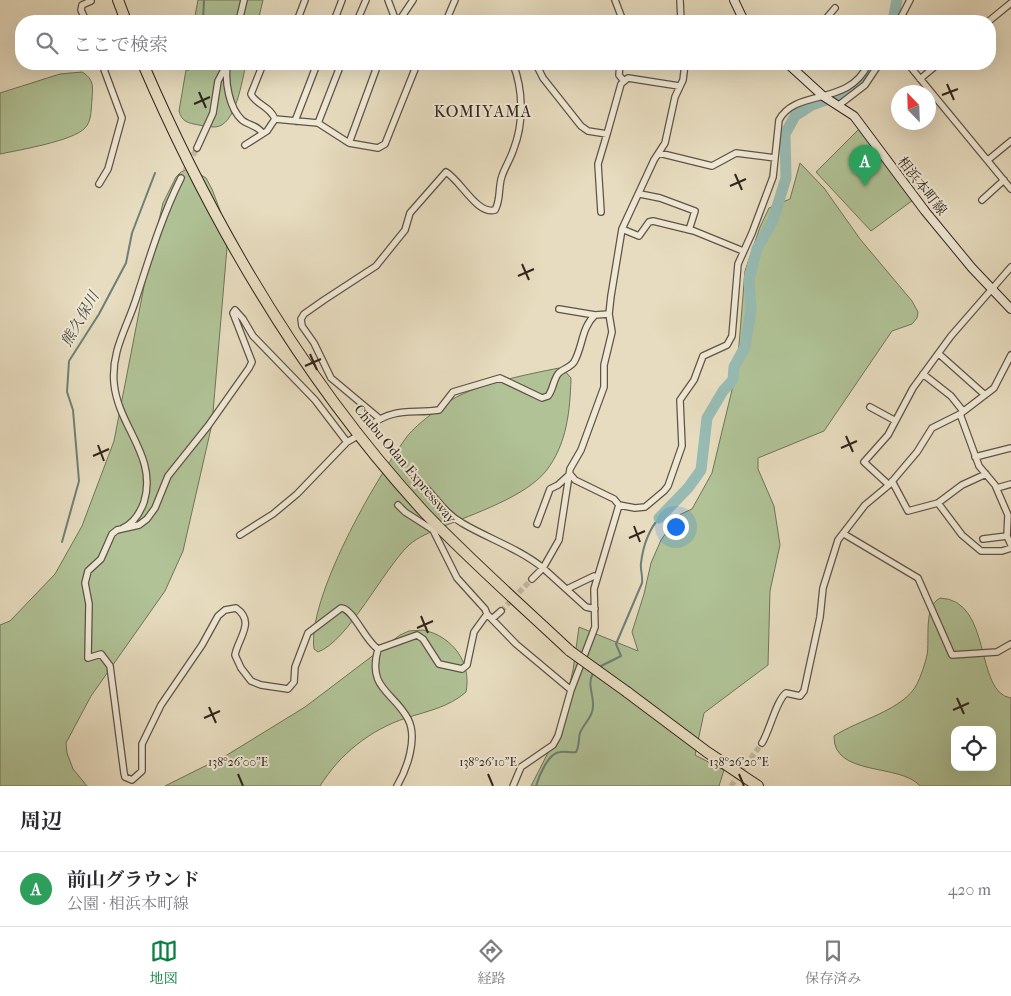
<!DOCTYPE html>
<html lang="ja">
<head>
<meta charset="utf-8">
<style>
	body { margin:0; font-family:"IM FELL French Canon","Noto Serif JP",serif; background:#f2f2f3; color:#2b2b33 }
	.controls { position:absolute; right:15px; bottom:15px; display:grid; overflow:hidden; border-radius:10px; box-shadow:0 5px 20px #0002 }
	.controls button { width:45px; height:45px; display:grid; place-items:center; padding:0; border:0; border-bottom:1px solid #e1e1e2; background:#fff; color:#2b2b33; font:25px sans-serif }
	.compass { position:absolute; left:891px; top:85px; width:45px; height:45px; border-radius:50%; background:#fff; box-shadow:0 5px 20px #0002; rotate:337deg }
	.you { position:absolute; left:675px; top:526px; width:18px; height:18px; margin:-12px; border:4px solid #fff; border-radius:50%; background:#1a73e8; box-shadow:0 0 0 8px #1a73e833 }
	.badge { display:grid; place-items:center; width:32px; height:32px; border-radius:50%; background:#0b8043; color:#fff; font-size:16px; font-weight:700 }
	.pin { position:absolute; translate:-50% -41px; filter:drop-shadow(0 1px 2px #0008) }
	.pin::after { content:''; position:absolute; top:26px; width:18px; height:15px; background:inherit; clip-path:polygon(0 0,100% 0,50% 100%) }
	.list { margin:0; padding:0; list-style:none }
	h2 { display:flex; justify-content:space-between; align-items:center; height:65px; margin:0; padding:0 20px; font-size:21px }
	h2 small { font-size:16px; font-weight:400; color:#7c7c81 }
	.list li { display:grid; grid-template-columns:32px 1fr auto; gap:15px; align-items:center; box-sizing:border-box; height:75px; padding:0 20px; border-top:1px solid #e1e1e2 }
	.list b { display:block; font-size:19px; white-space:nowrap }
	.list p { margin:0; font-size:16px; white-space:nowrap; color:#7c7c81 }
	.list em { font-size:16px; font-style:normal; color:#7c7c81 }
	.icon { flex:none; width:28px; height:28px; fill:none; stroke:currentColor; stroke-width:2; stroke-linecap:round; stroke-linejoin:round }
	.map { position:relative; flex:none; width:1011px; height:786px; overflow:hidden }
	.search { position:absolute; background:#fff; box-shadow:0 5px 20px #0002; left:15px; right:15px; top:15px; height:55px; display:flex; align-items:center; gap:12px; box-sizing:border-box; padding:0 18px; border-radius:20px; color:#7c7c81; font-size:19px }
	.sheet { height:140px; background:#fff }
	nav { display:flex; justify-content:space-around; align-items:center; box-sizing:border-box; height:70px; border-top:1px solid #e1e1e2; background:#fff; font-size:14px; color:#7c7c81 }
	nav a { display:grid; justify-items:center; gap:2px }
	nav .on { color:#0b8043 }
	.map>svg:first-child { display:block }
	.green { fill:#b0c296; stroke:#70745a; fill-rule:evenodd }
	.lines { fill:none; stroke-linecap:round; stroke-linejoin:round }
	.stream { stroke:#6e7f77; stroke-width:2 }
	.river { stroke:#97bbb3; stroke-width:11 }
	.minor-tunnel { stroke:#c3b79f; stroke-width:5.5; stroke-dasharray:5.5 3; stroke-linecap:butt }
	.minor-casing { stroke:#5e5346; stroke-width:8 }
	.secondary-casing { stroke:#31251e; stroke-width:10 }
	.motorway-casing { stroke:#31251e; stroke-width:12 }
	.minor { stroke:#efe8d5; stroke-width:5.5 }
	.secondary { stroke:#efe8d5; stroke-width:8 }
	.motorway { stroke:#e7dcbf; stroke-width:10 }
	.motorway-bridge-casing { stroke:#31251e; stroke-width:12; stroke-linecap:butt }
	.motorway-bridge { stroke:#e7dcbf; stroke-width:10 }
	.ticks { fill:none; stroke:#31251e; stroke-width:2 }
	.labels { text-anchor:middle; dominant-baseline:central; stroke-width:4; stroke-linejoin:round; paint-order:stroke }
	.street-label { font-size:14px; fill:#31251e; stroke:#efe8d5 }
	.water-label { font-size:15px; font-style:italic; fill:#4a4a43; stroke:#efe8d5 }
	.quarter-label { font-size:16px; letter-spacing:1px; fill:#31251e; stroke:#efe8d5 }
	.ticks-label { font-size:12px; text-anchor:middle; fill:#31251e; stroke:#efe8d5; stroke-width:4; stroke-linejoin:round; paint-order:stroke }
</style>
</head>
<body>
<div class="map">
<svg width="1011" height="786" viewBox="0 0 1011 786">
	<rect width="100%" height="100%" fill="#e7dcbf"/>
	<filter id="stains"><feTurbulence type="fractalNoise" baseFrequency=".004" numOctaves="4"/><feColorMatrix values="0 0 0 0 .2 0 0 0 0 .09 0 0 0 0 .02 0 0 0 .5 -.17"/></filter>
	<radialGradient id="worn" r=".72"><stop offset=".6" stop-color="#630" stop-opacity="0"/><stop offset="1" stop-color="#630" stop-opacity=".3"/></radialGradient>
	<!-- green -->
	<path class="green" d="M198,0H263L258,21H194Z
		M187,64H246C242,80 236,126 215,127C210,127 204,126 199,125C188,123 182,122 179,111Z
		M82,72C94,79 93,87 92,99C91,108 92,121 85,128C73,141 19,150 0,154V93L60,74Z
		M860,128L913,200L871,231L816,172Z
		M800,163L824,188L860,239L912,301L918,312L917,318L912,324L892,331L824,431L758,458V469L774,506L780,545L770,591L768,665L704,713L695,755L724,770L719,786H531L558,733L573,670L579,627L638,651L632,632L644,594L651,563L661,540L679,515L692,509L712,473L737,369L745,271L760,227L769,208L790,199Z
		M190,168L206,178L212,189L221,213L227,248L212,424L183,551L165,591L91,696L66,743L67,753L73,769L87,786H0V625L10,621L55,574L82,526L114,441L146,276L163,203L176,177L181,172Z
		M559,368L565,371L571,378C570,411 567,444 546,471C525,497 473,514 442,527C431,532 418,537 409,545C383,570 348,641 318,652L314,649C307,598 375,480 406,438C413,427 441,406 453,399C478,384 529,374 559,368Z
		M940,598C993,600 974,693 1011,698V786H920C901,763 833,777 834,736C858,720 904,710 917,684C921,676 925,664 927,655C930,639 923,607 940,598ZM955,730H992V767H955Z
		M423,630C452,636 472,662 466,692C449,707 428,711 406,718C370,730 340,754 320,786H165L227,755L305,707L400,635L409,631Z"/>
	<g class="lines">
		<!-- stream -->
		<path class="stream" d="M203,21L204,0
			M188,70L190,64
			M62,542L79,481L73,410L67,392L69,361L99,314L126,263L132,233L155,173
			M597,668L621,656L616,644L642,583C643,576 640,569 641,563C643,546 648,531 659,518
			M536,786C539,776 548,753 560,752C566,751 571,753 576,752C580,745 578,739 580,733C584,723 594,716 593,704C593,692 587,685 593,673"/>
		<!-- river -->
		<path class="river" d="M893,21L897,0
			M659,518L688,488L701,470L707,418L723,391L733,380L734,367L745,347L751,310L749,279L757,249L773,220L786,178L785,134L795,116L812,105L856,89L874,64"/>
		<!-- minor-tunnel -->
		<path class="minor-tunnel" d="M181,178L197,148
			M501,611L532,579
			M731,786L762,743"/>
		<!-- minor casing -->
		<g class="minor-casing">
			<path id="minor" d="M388,0L396,21
				M615,0L623,21
				M680,0L681,21
				M86,21L81,10L82,5L91,1
				M239,21L244,0
				M297,21L305,0
				M334,21L342,0
				M357,21L366,0
				M399,21L413,0
				M446,21L455,0
				M824,21L835,8
				M899,21L910,0
				M989,21L1011,3
				M263,64L251,94C255,104 270,106 275,119
				M536,64L543,78L581,126L588,131L607,134L621,84L628,78L679,86
				M620,64L619,75L623,80
				M908,64L1011,189
				M227,66C225,82 229,108 242,120C248,125 259,126 262,133
				M920,79L938,64
				M839,105L865,85L879,64
				M275,119L318,123L349,143L378,148L385,144L417,64
				M295,121L317,64
				M318,123L341,64
				M349,143L378,64
				M245,145L267,131L275,119
				M197,148L213,113L218,81L227,64
				M659,153L712,166L736,153L775,158
				M988,160L1011,141
				M99,184L108,169L122,118L102,64
				M640,194L660,198L695,211L689,230
				M982,200L1004,180
				M601,212L598,164L607,134
				M622,229L639,236L649,222L653,221L694,231L743,251
				M559,309L595,315
				M939,354L985,395
				M923,374L951,396L963,411
				M870,407L894,420
				M960,414L979,466L995,485L1008,515L1007,536L1011,545
				M380,419L331,378L314,343L302,326L301,319L304,314L324,300L376,266L405,230L410,213L446,172C461,181 477,215 495,210C501,200 498,187 502,176C505,167 511,158 514,148C524,122 523,89 513,64
				M370,426C393,407 412,414 439,410L453,392L500,378L542,398L548,396C553,390 553,381 558,374C562,369 570,368 574,362C583,347 581,328 595,315L609,314
				M347,442L315,400L253,336L243,319L235,310L233,313L252,362L249,368L208,426L168,476L155,508L147,519L139,525L117,530L112,534L101,559L88,571L85,583L89,604L88,658L101,654L110,666L124,773L125,777L132,780L142,771V744L161,705L202,645L218,616L225,610L236,608C256,622 238,638 235,655L241,668L251,681L261,685L288,689L294,682L295,667L308,633L341,608C353,608 365,641 378,649
				M975,457L1011,448
				M570,474L575,480L614,499L619,505L635,508L645,507L664,491L668,486L682,446L680,400L694,380L703,356L727,345L732,336L738,264L752,233L773,177L779,120C796,88 849,107 868,64
				M892,481L908,511L938,503L962,535L981,551H1002L1011,548
				M889,485L864,462L888,435L913,388L951,336L1011,267
				M426,488C437,500 447,515 462,523C489,539 518,548 543,568L559,540L570,469L581,450L604,387V365L612,332L609,314L611,296L622,229L654,160L665,143L675,97L683,80L685,64
				M997,488L1011,484
				M938,503L962,485L986,474
				M398,505L405,512L433,530L457,578L485,609L487,614
				M537,524L550,489L558,485L570,474
				M123,528C134,523 140,513 144,502C158,456 118,427 114,383C111,350 128,326 137,296C150,256 162,216 181,178
				M844,534L918,578L952,655L997,652L1011,644
				M240,535L273,514L297,494L347,442L354,438
				M983,539L1007,536
				M532,579L543,568L586,607L595,609
				M567,589L594,576L597,577
				M492,619L501,611
				M378,649L417,635L423,639L439,664L462,669L467,665L474,632L487,614L516,644L571,690
				M378,649C367,689 393,691 408,719C418,738 407,769 397,786
				M762,743C770,730 776,701 786,693L800,696L804,691L820,617L823,588L838,540L865,505L889,485L917,452L932,428L960,414L994,388L1011,355
				M513,786L521,767L553,745L558,736L571,690L595,627L594,589L619,505"/>
		</g>
		<!-- secondary casing -->
		<g class="secondary-casing">
			<path id="secondary" d="M734,0L744,21
				M788,64L823,96L854,116L925,211L972,268L1011,309"/>
		</g>
		<!-- motorway casing -->
		<g class="motorway-casing">
			<path id="motorway" d="M118,0L126,21
				M143,64C213,226 305,383 425,513C471,561 521,605 570,651
				M627,692L707,752L758,786"/>
		</g>
		<!-- minor -->
		<use href="#minor" class="minor"/>
		<!-- secondary -->
		<use href="#secondary" class="secondary"/>
		<!-- motorway -->
		<use href="#motorway" class="motorway"/>
		<!-- motorway-bridge casing -->
		<g class="motorway-bridge-casing">
			<path id="motorway-bridge" d="M570,651L627,692"/>
		</g>
		<!-- motorway-bridge -->
		<use href="#motorway-bridge" class="motorway-bridge"/>
	</g>
	<!-- ticks -->
	<path class="ticks" d="M947,84L954,100M199,92L206,108M942,95L958,89M194,104L210,97M735,174L742,190M730,186L746,179M522,264L529,280M518,276L534,269M310,354L317,370M305,366L321,359M846,436L853,452M98,445L104,461M841,448L857,441M93,456L109,449M634,526L640,542M629,538L645,531M421,616L428,633M417,628L433,621M957,698L964,714M209,707L216,723M953,710L969,703M204,718L220,711M238,774L243,786M488,774L493,786M739,774L744,786"/>
	<g class="labels">
		<!-- street labels -->
		<g class="street-label">
			<text transform="translate(922 186) rotate(52)">相浜本町線</text>
			<text transform="translate(405 464) rotate(50)">Chubu Odan Expressway</text>
		</g>
		<!-- water labels -->
		<g class="water-label">
			<text transform="translate(80 319) rotate(-60)">熊久保川</text>
		</g>
		<!-- quarter labels -->
		<g class="quarter-label">
			<text x="483" y="111">KOMIYAMA</text>
		</g>
	</g>
	<g class="ticks-label">
		<text x="238" y="766">138°26'00"E</text>
		<text x="488" y="766">138°26'10"E</text>
		<text x="739" y="766">138°26'20"E</text>
	</g>
	<rect width="100%" height="100%" filter="url(#stains)"/>
	<rect width="100%" height="100%" fill="url(#worn)"/>
</svg>
<div class="controls">
<button><svg class="icon" aria-label="locate" viewBox="0 0 24 24"><circle cx="12" cy="12" r="6"/><path d="M12 2v4M12 18v4M2 12h4M18 12h4"/></svg></button>
</div>
<svg class="compass" viewBox="-18 -18 36 36"><path d="M0-13l5 13h-10z" fill="#e53935"/><path d="M0 13l5-13h-10z" fill="#7c7c81"/></svg>
<div class="you"></div>
<div class="pin badge" style="left:865px;top:186px;background:#2e9e5b">A</div>
<div class="search"><svg class="icon" aria-label="search" viewBox="0 0 24 24"><circle cx="10" cy="10" r="6"/><path d="M15 15l6 6"/></svg>ここで検索</div>
</div>
<section class="sheet">
<h2>周辺<small></small></h2>
<ul class="list">
<li><span class="badge" style="background:#2e9e5b">A</span><div><b>前山グラウンド</b><p>公園 · 相浜本町線</p></div><em>420 m</em></li>
</ul>
</section>
<nav>
<a class="on"><svg class="icon" aria-label="map" viewBox="0 0 24 24"><path d="M3 6l6-2 6 2 6-2v14l-6 2-6-2-6 2zM9 4v14M15 6v14"/></svg>地図</a>
<a><svg class="icon" aria-label="directions" viewBox="0 0 24 24"><path d="M12 3l9 9-9 9-9-9zM9 14v-3h6M13 9l2 2-2 2"/></svg>経路</a>
<a><svg class="icon" aria-label="saved" viewBox="0 0 24 24"><path d="M7 4h10v16l-5-4-5 4z"/></svg>保存済み</a>
</nav>
</body>
</html>
